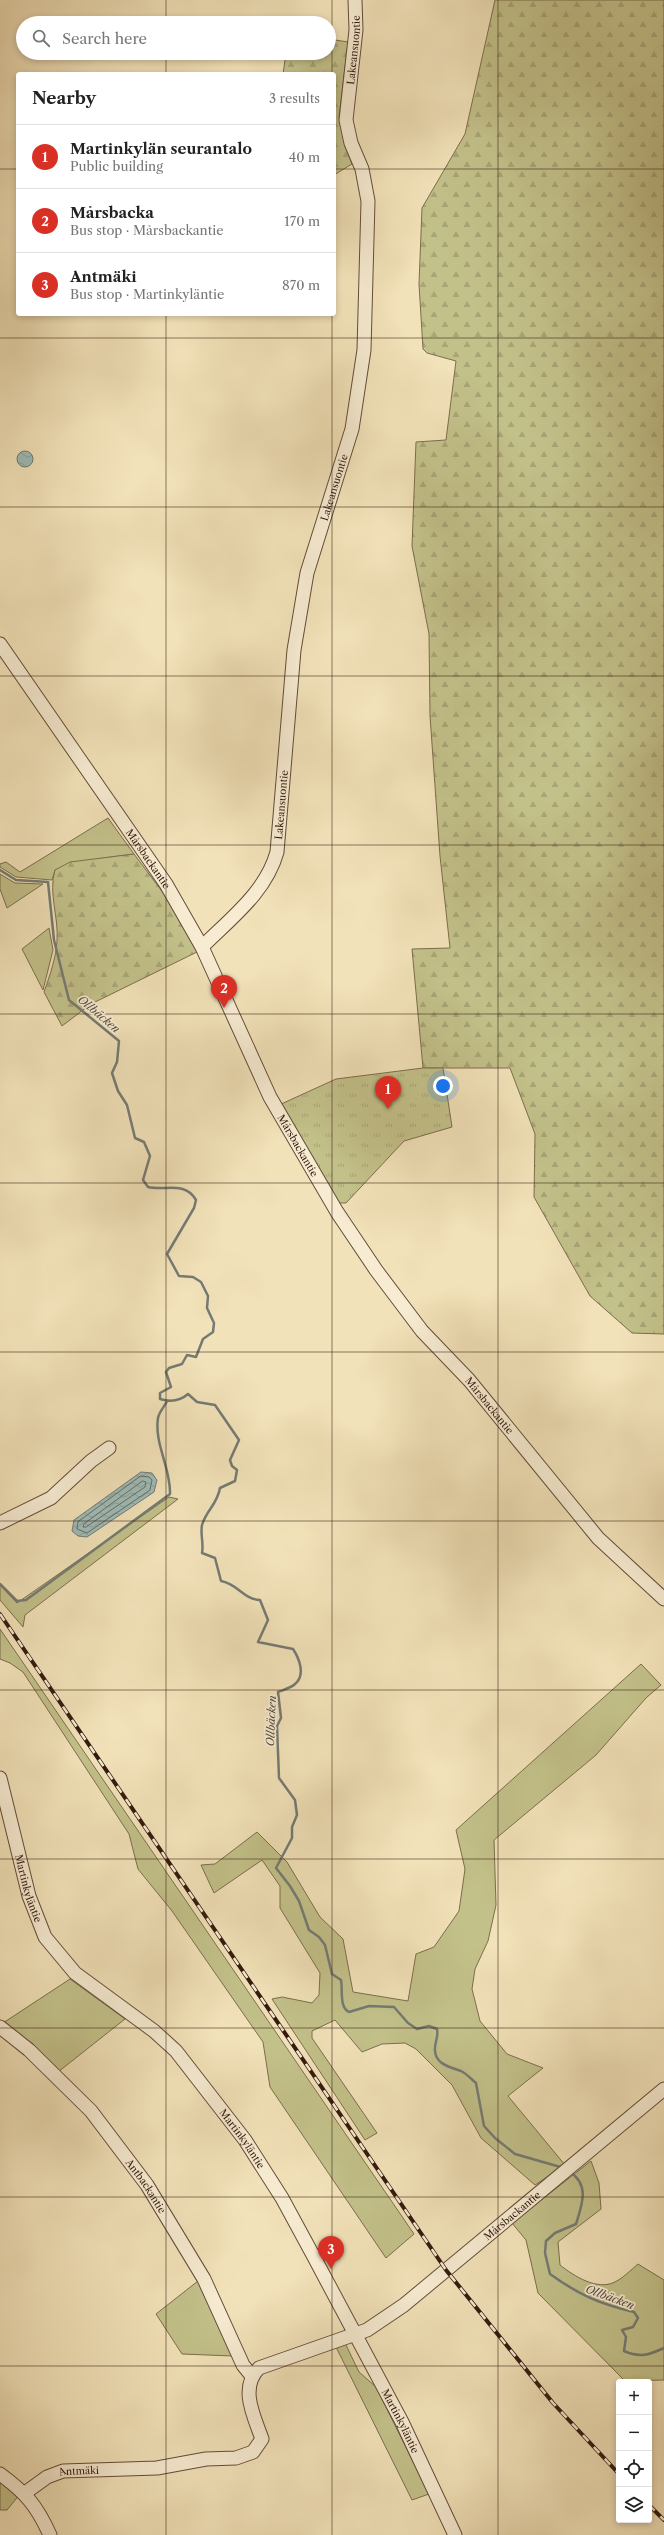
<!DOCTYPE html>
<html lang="en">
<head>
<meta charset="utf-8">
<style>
	body { margin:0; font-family:"Libre Caslon Text",serif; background:#f6f6f6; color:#222 }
	.controls { position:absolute; right:12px; bottom:12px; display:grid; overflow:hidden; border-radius:4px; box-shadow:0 2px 6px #0003 }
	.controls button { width:36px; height:36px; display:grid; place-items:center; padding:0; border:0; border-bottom:1px solid #e0e0e0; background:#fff; color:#222; font:20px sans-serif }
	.you { position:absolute; left:443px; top:1086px; width:14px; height:14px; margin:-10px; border:3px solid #fff; border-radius:50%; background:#1a73e8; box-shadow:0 0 0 6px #1a73e833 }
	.badge { display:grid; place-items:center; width:26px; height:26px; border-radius:50%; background:#d93025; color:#fff; font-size:13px; font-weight:700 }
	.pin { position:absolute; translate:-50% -33px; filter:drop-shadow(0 1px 2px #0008) }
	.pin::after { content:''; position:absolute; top:21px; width:14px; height:12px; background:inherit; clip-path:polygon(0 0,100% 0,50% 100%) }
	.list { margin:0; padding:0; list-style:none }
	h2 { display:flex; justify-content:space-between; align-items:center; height:52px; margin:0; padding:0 16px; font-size:17px }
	h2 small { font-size:13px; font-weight:400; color:#767676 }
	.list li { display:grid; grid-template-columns:26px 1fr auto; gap:12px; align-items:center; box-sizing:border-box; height:64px; padding:0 16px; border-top:1px solid #e0e0e0 }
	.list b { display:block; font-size:15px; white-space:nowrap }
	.list p { margin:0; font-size:13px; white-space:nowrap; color:#767676 }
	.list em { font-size:13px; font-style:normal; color:#767676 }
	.icon { flex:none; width:22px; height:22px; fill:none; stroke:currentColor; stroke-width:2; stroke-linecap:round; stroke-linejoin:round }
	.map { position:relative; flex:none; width:664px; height:2535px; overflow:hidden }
	.search { position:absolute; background:#fff; box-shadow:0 2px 6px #0003; left:16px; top:16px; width:320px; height:44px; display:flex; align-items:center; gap:10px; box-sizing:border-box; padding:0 14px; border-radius:22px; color:#767676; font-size:15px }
	.panel { position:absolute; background:#fff; box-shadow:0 2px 6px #0003; left:16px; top:72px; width:320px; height:244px; border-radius:4px }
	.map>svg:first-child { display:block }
	.grass { fill:#c3c18a; stroke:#7c6e4c }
	.forest { fill:url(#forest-firs); stroke:#7c6e4c }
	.park { fill:url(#park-tufts); stroke:#7c6e4c }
	.water { fill:url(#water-waves); stroke:#747b74 }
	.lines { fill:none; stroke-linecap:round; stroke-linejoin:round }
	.shore { stroke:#696b64; stroke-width:1 }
	.stream { stroke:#747b74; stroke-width:2.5 }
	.minor-casing { stroke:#644c3a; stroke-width:15 }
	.minor { stroke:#f7ecd2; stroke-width:13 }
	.rail-casing { stroke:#341a0f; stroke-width:4 }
	.rail { stroke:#f7ecd2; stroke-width:2.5; stroke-dasharray:8; stroke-linecap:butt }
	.grid { fill:none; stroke:#341a0f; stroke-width:1; stroke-opacity:0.55 }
	.labels { text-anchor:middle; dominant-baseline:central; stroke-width:3.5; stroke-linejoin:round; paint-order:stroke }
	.street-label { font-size:10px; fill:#341a0f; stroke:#f7ecd2 }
	.water-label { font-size:11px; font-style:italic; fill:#544b42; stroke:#f7ecd2 }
</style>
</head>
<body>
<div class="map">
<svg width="664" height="2535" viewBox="0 0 664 2535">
	<defs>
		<pattern id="forest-firs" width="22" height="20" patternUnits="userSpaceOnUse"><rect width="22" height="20" fill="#c3c18a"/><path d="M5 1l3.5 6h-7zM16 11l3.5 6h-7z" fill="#a8a576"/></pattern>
		<pattern id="park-tufts" width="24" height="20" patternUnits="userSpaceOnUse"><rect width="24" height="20" fill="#c3c18a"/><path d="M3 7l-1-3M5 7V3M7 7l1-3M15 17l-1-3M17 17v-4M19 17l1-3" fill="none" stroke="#a8a576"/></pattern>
		<pattern id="water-waves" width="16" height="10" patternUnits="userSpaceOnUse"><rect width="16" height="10" fill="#9ebcb8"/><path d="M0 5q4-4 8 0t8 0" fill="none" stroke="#89a19d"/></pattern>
	</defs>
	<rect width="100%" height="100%" fill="#f2e2b9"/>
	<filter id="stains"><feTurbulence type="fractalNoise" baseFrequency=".005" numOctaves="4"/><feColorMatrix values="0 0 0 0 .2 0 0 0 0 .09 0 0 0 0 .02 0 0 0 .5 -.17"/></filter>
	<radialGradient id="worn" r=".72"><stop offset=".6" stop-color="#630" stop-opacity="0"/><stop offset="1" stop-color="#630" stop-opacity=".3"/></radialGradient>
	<!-- grass -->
	<path class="grass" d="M108,818L134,854L104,858L55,870L52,880L16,877L0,867V864L6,862L20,872Z
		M0,874L15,883L43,884L7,908L0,889Z
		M49,928L53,950L43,990L22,949Z
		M169,1497L178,1499L25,1615L23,1627L0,1600V1585L17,1603Z
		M0,1629L414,2234L386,2258L270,2087L263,2042L172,1911L138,1869L129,1834L23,1672L10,1663L0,1659Z
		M641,1664L661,1685L646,1698L596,1755L494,1840L496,1905L488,1941L475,1969L472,1989L480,2021L507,2054L543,2068L508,2096L565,2165L535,2185L481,2138L452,2085L416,2049L405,2043L382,2044L362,2052L335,2020L312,2031V2038L377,2133L365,2140L272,1999L282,1997L312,2003L319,1995L320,1973L280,1908V1886L262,1860L214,1893L201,1865L215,1864L257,1832L287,1862L320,1917L343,1939L353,1992L408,2001L416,1954L434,1947L459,1911L465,1869L456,1830Z
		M70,1979L125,2019L58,2072L3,2023Z
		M591,2161L599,2183L601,2209L558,2242L560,2265C574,2276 597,2291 615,2282C623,2278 631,2270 638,2264L664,2280V2380L625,2381L538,2293L526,2240L512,2223Z
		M198,2281L233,2356L182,2354L156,2314Z
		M345,2343L359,2372L376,2387L429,2494L412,2500L335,2345Z
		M0,2478L20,2494L7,2510H0Z"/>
	<!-- forest -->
	<path class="forest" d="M495,0H664V1334L632,1333L590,1296L534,1197L535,1134L510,1068H423L412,949L450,948L440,856L430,716L429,634L412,546L416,442L446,440L456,361L427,353L423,349L419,284L422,208L465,134Z
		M329,39L348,42L339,117L346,147L352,164L334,175V74H283L286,53H329Z
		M134,854L164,894L197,952L91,1004L62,1026L44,992C50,975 56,958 57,941C59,917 48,893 55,870L70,862Z"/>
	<!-- park -->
	<path class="park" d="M423,1068H443L452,1127L404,1141L346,1203H336L279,1105L336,1079Z"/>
	<!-- water -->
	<path class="water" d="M17 459a8 8 0 1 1 16 0a8 8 0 1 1-16 0Z
		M141,1472L152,1473L157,1480L154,1492L87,1537L78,1536L72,1531L74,1520Z"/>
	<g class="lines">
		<!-- shore -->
		<path class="shore" d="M141,1476L149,1477L152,1480L150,1490L87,1533L77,1529L78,1522Z
			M143,1481L146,1482L145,1487L86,1527H83L84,1524Z"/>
		<!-- stream -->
		<path class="stream" d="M0,870L16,880L48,882L54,940L69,1000L119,1041L117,1062L112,1073L118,1091L127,1105L135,1138L144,1142L150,1156L143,1180L148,1187C166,1191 185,1181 196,1200L194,1208L167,1254L179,1276L193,1277L201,1282L208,1296L207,1308L214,1323L213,1332L203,1339L196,1357L187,1355L182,1364L169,1368L166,1372L171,1387L160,1393V1399C170,1402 180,1401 188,1394L197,1402L215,1405L239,1440L230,1460L232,1466L237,1470L235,1481L220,1488C217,1505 207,1509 202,1525C200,1533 204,1544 202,1553L215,1558L221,1581C238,1584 243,1599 260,1600L268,1620L258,1642L293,1649C299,1658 306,1675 295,1684C291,1688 283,1690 278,1692L281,1718L277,1726L279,1778L295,1800L297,1815L292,1827V1838L276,1868L290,1886L299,1901L309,1930L319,1937L325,1945L332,1974L341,1980C343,1991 339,2007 349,2012L369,2006L394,2007L408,2023L417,2029L429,2026L437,2029C439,2037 434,2043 435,2051C436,2065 451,2067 461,2071C467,2074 471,2079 476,2083L484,2126L495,2138L515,2154L564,2168
			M0,1584L17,1601L26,1600L170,1494C171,1468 154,1444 158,1418C159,1412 165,1406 167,1401
			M570,2172C590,2185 582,2205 576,2224L555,2233L546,2241L545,2253L550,2274C579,2295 600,2304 634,2312L638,2318L633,2327L622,2330L626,2337L624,2351C640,2358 649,2355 664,2348"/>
		<!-- minor casing -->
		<g class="minor-casing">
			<g id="minor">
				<path id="s1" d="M0,644L166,884L202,947L270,1097L337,1212L376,1270L422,1331L469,1380L598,1538L664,1599"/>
				<path id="s2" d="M202,947C231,918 266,892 277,852L294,650L307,573L352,429L364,350L368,201L362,169L351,143L346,120L356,30L355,0"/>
				<path d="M0,1523L51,1498L91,1461L109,1448"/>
				<path id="s3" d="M0,1778L29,1896L45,1937L75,1973L154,2031L176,2051L245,2140L282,2198L314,2257L402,2422L455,2535"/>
				<path id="s4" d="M0,2027L29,2050L91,2111L147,2185L204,2279L243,2365L251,2375"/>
				<path d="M0,2474C26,2493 37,2506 50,2535"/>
				<path id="s5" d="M25,2493L47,2477L63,2471L157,2468L206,2459L236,2458L253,2452L262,2439C254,2416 239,2388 259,2368L367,2330L404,2305L664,2089"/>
			</g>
		</g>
		<!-- minor -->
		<use href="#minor" class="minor"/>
		<!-- rail casing -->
		<g class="rail-casing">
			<path id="rail" d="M0,1614L446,2270L553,2403L619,2474
				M649,2505L664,2520"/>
		</g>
		<!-- rail -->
		<use href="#rail" class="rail"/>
	</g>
	<!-- grid -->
	<path class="grid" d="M166,0V23M332,0V74M498,0V2535M166,53V74M0,169H18M334,169H664M166,314V2535M332,314V2535M0,338H664M0,507H664M0,676H664M0,845H664M0,1014H664M0,1183H664M0,1352H664M0,1521H664M0,1690H664M0,1859H664M0,2028H664M0,2197H664M0,2366H664"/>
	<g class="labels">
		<!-- street labels -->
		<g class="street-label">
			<text stroke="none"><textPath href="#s2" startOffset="938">Lakeansuontie</textPath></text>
			<text stroke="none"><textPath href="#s2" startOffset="493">Lakeansuontie</textPath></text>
			<text stroke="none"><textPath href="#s2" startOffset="170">Lakeansuontie</textPath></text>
			<text stroke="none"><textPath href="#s1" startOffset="261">Mårsbackantie</textPath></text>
			<text stroke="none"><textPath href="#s1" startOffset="585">Mårsbackantie</textPath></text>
			<text stroke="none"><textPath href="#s1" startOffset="909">Mårsbackantie</textPath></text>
			<text stroke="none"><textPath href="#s3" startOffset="114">Martinkyläntie</textPath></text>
			<text stroke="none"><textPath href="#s3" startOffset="450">Martinkyläntie</textPath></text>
			<text stroke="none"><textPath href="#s4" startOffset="217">Antbackantie</textPath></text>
			<text stroke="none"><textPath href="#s5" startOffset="627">Mårsbackantie</textPath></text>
			<text stroke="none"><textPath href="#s3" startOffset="774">Martinkyläntie</textPath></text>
			<text stroke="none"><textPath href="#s5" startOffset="60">Antmäki</textPath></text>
		</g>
		<!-- water labels -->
		<g class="water-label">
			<text transform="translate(99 1014) rotate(40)">Ollbäcken</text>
			<text transform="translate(271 1721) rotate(-88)">Ollbäcken</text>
			<text transform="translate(610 2297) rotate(20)">Ollbäcken</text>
		</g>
	</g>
	<rect width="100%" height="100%" filter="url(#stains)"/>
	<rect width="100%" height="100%" fill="url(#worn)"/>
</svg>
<div class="controls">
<button>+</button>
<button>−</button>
<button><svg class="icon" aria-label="locate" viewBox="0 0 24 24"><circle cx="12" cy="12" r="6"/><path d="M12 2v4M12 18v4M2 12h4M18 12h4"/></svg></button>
<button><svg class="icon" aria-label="layers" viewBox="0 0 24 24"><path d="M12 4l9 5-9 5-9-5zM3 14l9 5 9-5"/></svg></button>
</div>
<div class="you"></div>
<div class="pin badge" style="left:388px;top:1109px">1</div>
<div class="pin badge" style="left:224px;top:1008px">2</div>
<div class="pin badge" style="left:331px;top:2269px">3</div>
<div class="search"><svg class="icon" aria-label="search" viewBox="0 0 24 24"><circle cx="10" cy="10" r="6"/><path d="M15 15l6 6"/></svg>Search here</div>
<section class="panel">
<h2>Nearby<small>3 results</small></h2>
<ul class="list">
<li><span class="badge">1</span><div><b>Martinkylän seurantalo</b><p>Public building</p></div><em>40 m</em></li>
<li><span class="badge">2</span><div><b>Mårsbacka</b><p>Bus stop · Mårsbackantie</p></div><em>170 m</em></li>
<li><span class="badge">3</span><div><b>Antmäki</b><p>Bus stop · Martinkyläntie</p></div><em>870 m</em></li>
</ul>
</section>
</div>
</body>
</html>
